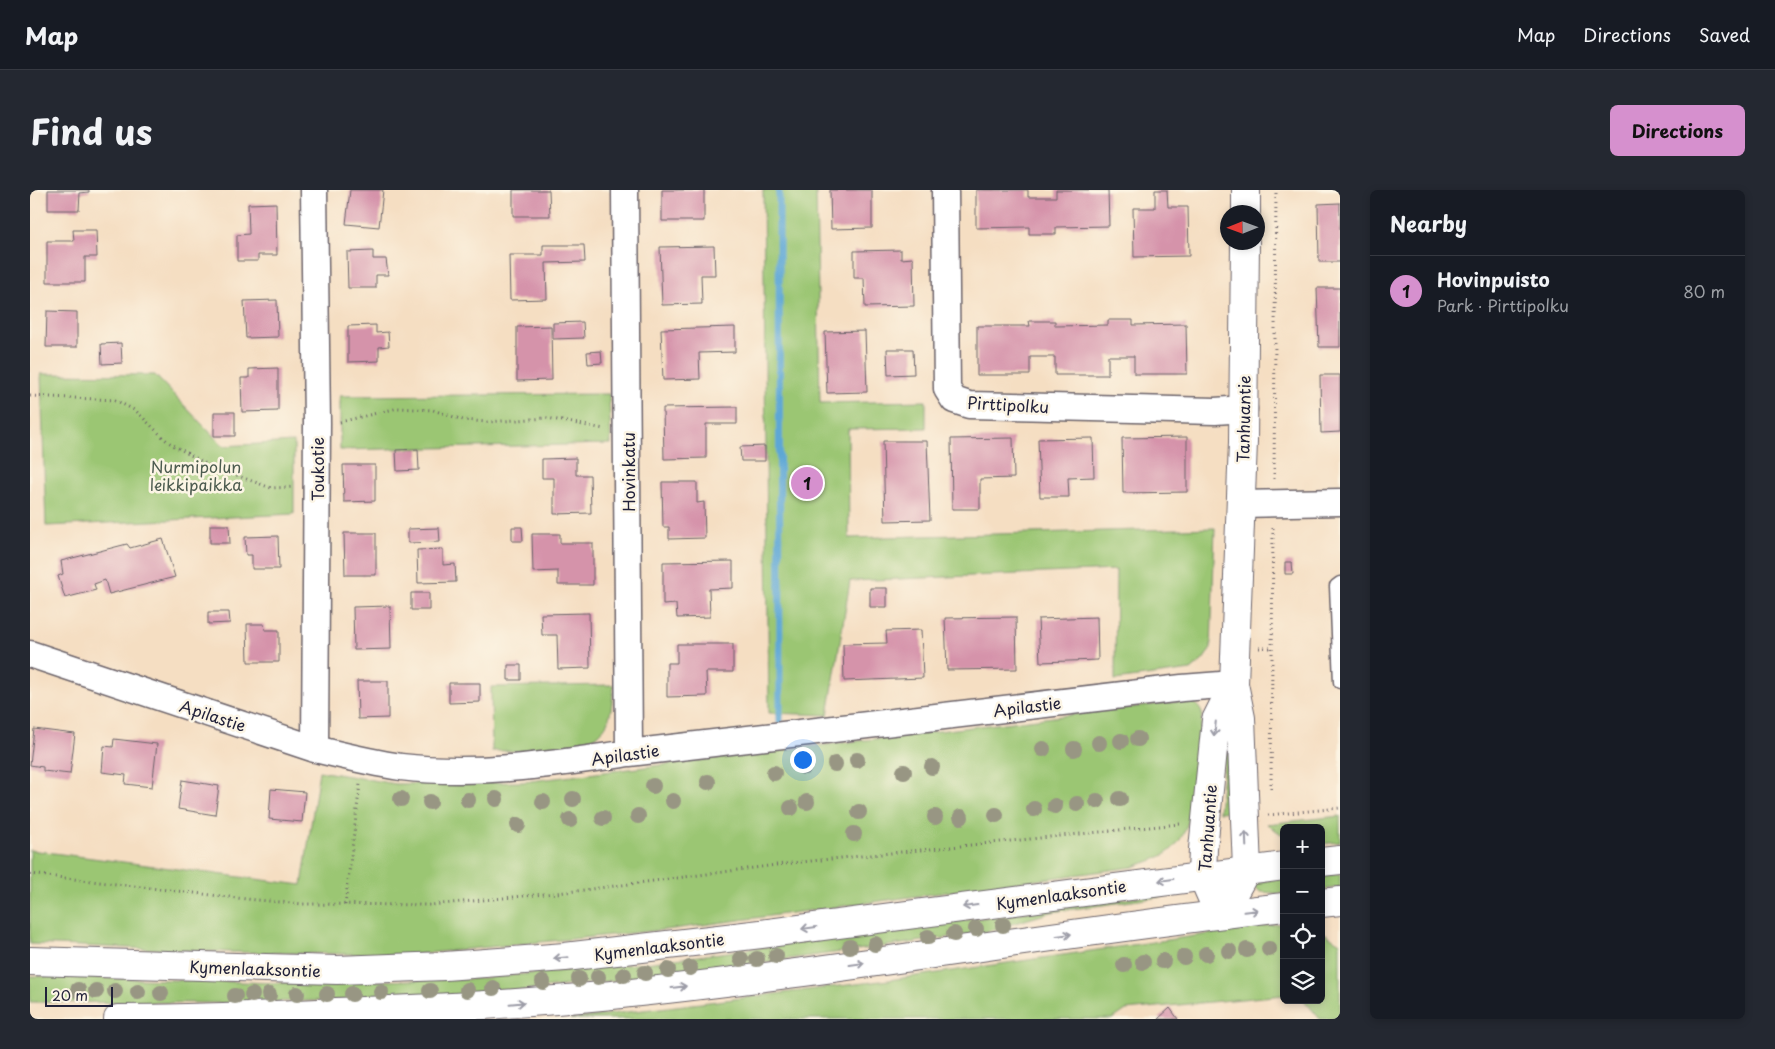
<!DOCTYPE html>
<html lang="en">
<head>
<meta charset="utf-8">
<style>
	body { margin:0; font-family:"Playpen Sans",sans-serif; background:#242831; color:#f1f3f6 }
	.controls { position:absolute; right:15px; bottom:15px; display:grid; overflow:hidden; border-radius:8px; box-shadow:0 2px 8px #0003 }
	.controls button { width:45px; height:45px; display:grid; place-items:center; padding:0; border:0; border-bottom:1px solid #363941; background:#171b24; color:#f1f3f6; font:25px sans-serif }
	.compass { position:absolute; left:1190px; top:15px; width:45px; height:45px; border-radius:50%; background:#171b24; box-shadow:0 2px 8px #0003; rotate:269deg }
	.scale { position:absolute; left:15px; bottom:12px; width:68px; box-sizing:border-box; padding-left:5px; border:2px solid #22223b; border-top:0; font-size:14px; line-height:18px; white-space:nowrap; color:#22223b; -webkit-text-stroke:4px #fcf5e5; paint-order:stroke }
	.you { position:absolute; left:772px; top:569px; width:18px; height:18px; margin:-12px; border:4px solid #fff; border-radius:50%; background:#1a73e8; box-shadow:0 0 0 8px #1a73e833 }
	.badge { display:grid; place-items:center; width:32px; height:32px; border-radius:50%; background:#d690ce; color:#111; font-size:16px; font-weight:700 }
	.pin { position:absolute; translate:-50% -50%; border:2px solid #fff; box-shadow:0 1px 5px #0006 }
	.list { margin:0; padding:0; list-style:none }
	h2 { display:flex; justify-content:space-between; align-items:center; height:65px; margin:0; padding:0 20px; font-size:21px }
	h2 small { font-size:16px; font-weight:400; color:#9ea1a6 }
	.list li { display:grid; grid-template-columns:32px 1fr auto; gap:15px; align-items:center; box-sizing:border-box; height:70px; padding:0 20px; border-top:1px solid #363941 }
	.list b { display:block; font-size:19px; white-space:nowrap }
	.list p { margin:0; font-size:16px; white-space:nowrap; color:#9ea1a6 }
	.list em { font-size:16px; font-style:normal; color:#9ea1a6 }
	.icon { flex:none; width:28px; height:28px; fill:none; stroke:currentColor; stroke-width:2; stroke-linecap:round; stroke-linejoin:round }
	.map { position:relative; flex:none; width:1310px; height:829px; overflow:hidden; border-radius:8px }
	header { display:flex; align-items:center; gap:30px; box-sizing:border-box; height:70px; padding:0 25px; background:#171b24; border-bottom:1px solid #363941 }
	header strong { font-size:24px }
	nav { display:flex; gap:28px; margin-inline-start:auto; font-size:18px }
	.intro { display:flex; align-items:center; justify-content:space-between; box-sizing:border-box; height:120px; padding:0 30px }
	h1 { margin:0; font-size:35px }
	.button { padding:12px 22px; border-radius:8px; background:#d690ce; color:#111; font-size:18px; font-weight:700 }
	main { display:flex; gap:30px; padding:0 30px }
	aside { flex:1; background:#171b24; border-radius:8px; box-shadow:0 2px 8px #0003 }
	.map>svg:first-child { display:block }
	.green { fill:#9bc673; stroke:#5e7457 }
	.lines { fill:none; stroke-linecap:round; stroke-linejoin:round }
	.stream { stroke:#5da7d5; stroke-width:7 }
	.building { fill:#d593aa }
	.service-casing { stroke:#6c646a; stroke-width:15 }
	.minor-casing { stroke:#6c646a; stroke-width:29 }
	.tertiary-casing { stroke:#6c646a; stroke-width:30 }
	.secondary-casing { stroke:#6c646a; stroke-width:30 }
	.path { stroke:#6c646a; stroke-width:3; stroke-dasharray:1 4; stroke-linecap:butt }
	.service { stroke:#fff; stroke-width:12 }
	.minor { stroke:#fff; stroke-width:26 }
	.tertiary { stroke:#fff; stroke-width:28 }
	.secondary { stroke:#fff; stroke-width:28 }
	.tree { fill:#989683 }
	.oneway { stroke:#9c9ca7 }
	.labels { text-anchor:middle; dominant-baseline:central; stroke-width:5; stroke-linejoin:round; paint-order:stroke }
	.street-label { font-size:16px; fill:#22223b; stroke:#fcf5e5 }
	.park-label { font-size:16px; fill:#4c5b4f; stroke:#fcf5e5 }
</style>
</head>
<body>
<header>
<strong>Map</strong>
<nav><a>Map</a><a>Directions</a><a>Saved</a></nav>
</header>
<div class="intro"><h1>Find us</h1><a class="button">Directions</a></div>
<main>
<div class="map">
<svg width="1310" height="829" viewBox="0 0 1310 829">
	<rect width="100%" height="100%" fill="#fcf5e5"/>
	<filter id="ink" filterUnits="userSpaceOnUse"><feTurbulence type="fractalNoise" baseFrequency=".02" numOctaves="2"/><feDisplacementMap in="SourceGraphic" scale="10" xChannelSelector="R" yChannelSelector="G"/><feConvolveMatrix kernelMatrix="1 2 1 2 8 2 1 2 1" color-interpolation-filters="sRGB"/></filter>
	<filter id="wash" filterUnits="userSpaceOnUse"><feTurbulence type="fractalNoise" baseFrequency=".0096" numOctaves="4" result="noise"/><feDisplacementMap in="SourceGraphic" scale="20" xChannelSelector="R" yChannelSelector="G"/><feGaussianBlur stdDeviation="1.12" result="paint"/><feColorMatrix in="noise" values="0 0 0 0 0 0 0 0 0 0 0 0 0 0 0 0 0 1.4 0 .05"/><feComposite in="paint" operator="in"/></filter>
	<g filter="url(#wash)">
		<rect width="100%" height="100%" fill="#f5dec2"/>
		<!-- green -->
		<path class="green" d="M733,0H786L790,213L896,211V238L818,239L819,348L1185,338L1181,458L1173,470L1161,480L1085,490L1086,380L820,391L798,525L739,523Z
			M11,184L125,185L193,256L264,252V324L16,336Z
			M579,204L581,254L310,260V206Z
			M584,495C582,508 582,526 575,537C556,566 494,560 462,561L461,497Z
			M1154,511C1163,512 1168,514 1172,523C1169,558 1169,633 1144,657C1134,668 1116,672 1103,677L643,739L378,765L200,762L0,754V660L272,695L289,581L366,594L493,592Z
			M1197,544H1201L1205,621L1189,622Z
			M1310,626V652L1291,654V638H1254V646L1237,634Z
			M1291,684H1310V697L1291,700Z
			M1254,688V704L1231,702L1218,693Z
			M1153,701L1152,704L1022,722L955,742L865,755L627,786L447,805L318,810L193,813L0,812V786L246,793L442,789L616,773Z
			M1248,734L1254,735V805L1096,820L1083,829H540L859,790Z
			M1291,741L1310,753V829H1290L1274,810H1291Z"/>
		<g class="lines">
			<!-- stream -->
			<path class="stream" d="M749,0L750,532"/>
		</g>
		<g id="blocks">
			<!-- building -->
			<path class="building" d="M18,0H59V2L50,3L49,20H18Z
				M320,0H353L349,37L316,34Z
				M483,0H519L520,26H483Z
				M632,0H674V31H632Z
				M800,0H842V38L801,39Z
				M946,0H998V7H1026V0H1078L1079,36L1026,37V44H999V37L946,38Z
				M1125,0H1137L1138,17H1158L1159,66L1104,67L1103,18H1125Z
				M246,13L247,65H228V71H207V45L219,44L218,14Z
				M1310,13V72H1289L1288,14Z
				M43,40H66L67,67H55V92H17V51H44Z
				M513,55H554L555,72L516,73L517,109L480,110L479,65H513Z
				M684,56L685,85H671L672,114L632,115L630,57Z
				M871,60V69L883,68L884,116L835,117L834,88H824V61Z
				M343,61V69H356L358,85H346V98H318L317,62Z
				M1287,98H1310V157H1289Z
				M247,110L248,147L216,148L214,111Z
				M17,121L47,122V157H16Z
				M1078,130H1103V135L1156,134L1157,184H1104V166H1078V185H1025V167H1000V185H947V136H1000L999,131H1025V136L1078,135Z
				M553,132L554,148L523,149V133Z
				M346,135V143L358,142L359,156L349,157V171L318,172V136Z
				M521,136L522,190L487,191V137Z
				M705,137V162L669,163L670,189L633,190L631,139Z
				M835,141L837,202L797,203L795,142Z
				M91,153L92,173L72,174L71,154Z
				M857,159H883L884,184L858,185Z
				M571,161L572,173L558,174L557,162Z
				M248,178V221L212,222L211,188H219V179Z
				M1290,185H1310V242L1291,243Z
				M707,217V234H676V268L634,269L633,218Z
				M184,222H205V246H184Z
				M1157,247V302L1093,303L1092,248Z
				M983,248L984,288L950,289V319H922L921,249Z
				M1063,248L1064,287L1038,288L1039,307H1010L1008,249Z
				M853,251H897L900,330L855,331Z
				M735,256V271H711L710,257Z
				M388,259L389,280L367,281L366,260Z
				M546,268V285H560L561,323L524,324V288H512V269Z
				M313,275H345V311L314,312Z
				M632,292H667V313L674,312L675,348L639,349V337H633Z
				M180,335H199L200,353H180Z
				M482,337H492L493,351H482Z
				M409,338L410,352L378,353V339Z
				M314,343H346V385H315Z
				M502,344H530V353H563V395H528V381L503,382Z
				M248,346L249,379H222V365H216L215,347Z
				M133,349L145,387L79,404L75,390L64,394L66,400L35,408L28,386L33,384L31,371L97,354L100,358Z
				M413,359V375L425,374L426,392L388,393L387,360Z
				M703,371V398L679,399L680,427L647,428L646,414L633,415V372Z
				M1255,372H1262L1263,384H1255Z
				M840,398H857V417H840Z
				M381,403H399V420H381Z
				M360,416L361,459L324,460L323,417Z
				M178,422H199L200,433L178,434Z
				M559,423L560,478L528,479L527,445H512L511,424Z
				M986,427L987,479L917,480L915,428Z
				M1067,427L1068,470L1010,472L1008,429Z
				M217,434H234L235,440H249V472H218Z
				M891,440L893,488L814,491L813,454L857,453L856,441Z
				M647,454H703V482H676L677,506L637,507V473H647Z
				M478,475H491V490H478Z
				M327,491H358V528L328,529Z
				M419,493H450V512L419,513Z
				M4,539L45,544L40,584L13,581V577L0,575Z
				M84,549L127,554L122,597L95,594L96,585L72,582L74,556L83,557Z
				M152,590L189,596L185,625L148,619Z
				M241,599L275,602L272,632L239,629Z
				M1140,818L1148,829H1128Z"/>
		</g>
	</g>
	<g filter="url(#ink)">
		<use href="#blocks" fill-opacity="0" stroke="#6c646a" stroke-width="1"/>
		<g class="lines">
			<!-- service casing -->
			<g class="service-casing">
				<path id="service" d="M1310,393L1306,396L1310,492"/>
			</g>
			<!-- minor casing -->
			<g class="minor-casing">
				<path id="minor" d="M284,0L287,233L285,559
					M595,0L599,563
					M915,0L917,199L924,210L939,215L1185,221L1214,219
					M1211,314L1310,312
					M0,464L285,559C314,566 342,573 371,577C448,586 524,574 599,563L1152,498L1204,494"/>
			</g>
			<!-- tertiary casing -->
			<g class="tertiary-casing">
				<path id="tertiary" d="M1216,22V0
					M1204,494L1186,530L1173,659L1172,685L1189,724L1203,704L1217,679L1211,528L1204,494L1213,252L1215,52"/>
			</g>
			<!-- secondary casing -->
			<g class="secondary-casing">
				<path id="secondary" d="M1291,672L1310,670
					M1291,713L1310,711
					M0,771L307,780L415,776L535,767L731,744L1254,676
					M88,829C161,829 234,826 306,822C398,819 490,814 582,805C807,782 1029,742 1254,717"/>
			</g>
			<!-- path -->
			<path class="path" d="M0,206L85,210L106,221L138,252L176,274L241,298L264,297
				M310,232L368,218L403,220L433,230L457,232L517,228L574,239
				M1244,289L1246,0
				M1229,458H1241
				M1241,599L1243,337
				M1238,625L1310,618
				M0,684L216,709L273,714L401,715L546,701L762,673L1150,634
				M315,715L330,594"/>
			<!-- service -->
			<use href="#service" class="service"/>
			<!-- minor -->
			<use href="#minor" class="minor"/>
			<!-- tertiary -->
			<use href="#tertiary" class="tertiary"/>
			<!-- secondary -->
			<use href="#secondary" class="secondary"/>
		</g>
		<!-- trees -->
		<g class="tree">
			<circle cx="1108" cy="549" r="8"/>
			<circle cx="1091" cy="551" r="8"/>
			<circle cx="1069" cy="553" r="8"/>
			<circle cx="1013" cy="559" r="8"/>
			<circle cx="1044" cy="559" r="8"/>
			<circle cx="827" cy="570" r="8"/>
			<circle cx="805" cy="574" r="8"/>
			<circle cx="774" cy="577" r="8"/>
			<circle cx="902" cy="577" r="8"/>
			<circle cx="874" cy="582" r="8"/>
			<circle cx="744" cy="583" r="8"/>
			<circle cx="678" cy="592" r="8"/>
			<circle cx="623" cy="596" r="8"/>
			<circle cx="371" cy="609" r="8"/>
			<circle cx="466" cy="609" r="8"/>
			<circle cx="543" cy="609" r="8"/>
			<circle cx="1090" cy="609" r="8"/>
			<circle cx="438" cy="610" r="8"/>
			<circle cx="643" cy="611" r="8"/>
			<circle cx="1067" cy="611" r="8"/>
			<circle cx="400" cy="612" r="8"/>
			<circle cx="513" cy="612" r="8"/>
			<circle cx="777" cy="612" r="8"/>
			<circle cx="1047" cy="614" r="8"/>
			<circle cx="1025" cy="616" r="8"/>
			<circle cx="761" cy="618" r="8"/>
			<circle cx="1004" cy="619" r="8"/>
			<circle cx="829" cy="622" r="8"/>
			<circle cx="966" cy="625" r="8"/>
			<circle cx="608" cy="626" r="8"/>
			<circle cx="905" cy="627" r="8"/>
			<circle cx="931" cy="627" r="8"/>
			<circle cx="573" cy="628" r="8"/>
			<circle cx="540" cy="630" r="8"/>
			<circle cx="488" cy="635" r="8"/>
			<circle cx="824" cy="644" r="8"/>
			<circle cx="973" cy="735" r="8"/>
			<circle cx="946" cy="739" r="8"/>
			<circle cx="924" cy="744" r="8"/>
			<circle cx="898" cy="747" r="8"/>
			<circle cx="845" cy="754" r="8"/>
			<circle cx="820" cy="757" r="8"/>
			<circle cx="1239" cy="759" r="8"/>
			<circle cx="1217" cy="760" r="8"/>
			<circle cx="1199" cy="761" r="8"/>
			<circle cx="1176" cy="764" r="8"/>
			<circle cx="746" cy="766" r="8"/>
			<circle cx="1154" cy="767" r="8"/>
			<circle cx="711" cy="769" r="8"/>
			<circle cx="727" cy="769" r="8"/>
			<circle cx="1133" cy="771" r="8"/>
			<circle cx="1113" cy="772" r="8"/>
			<circle cx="1094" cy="775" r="8"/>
			<circle cx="660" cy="778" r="8"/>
			<circle cx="638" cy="780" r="8"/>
			<circle cx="615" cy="783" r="8"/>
			<circle cx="594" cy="785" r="8"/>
			<circle cx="568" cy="787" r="8"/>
			<circle cx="549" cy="789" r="8"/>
			<circle cx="513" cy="792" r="8"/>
			<circle cx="463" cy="798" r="8"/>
			<circle cx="48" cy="800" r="8"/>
			<circle cx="437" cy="800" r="8"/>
			<circle cx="66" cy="801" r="8"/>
			<circle cx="85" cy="801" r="8"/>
			<circle cx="400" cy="801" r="8"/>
			<circle cx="108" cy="802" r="8"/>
			<circle cx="351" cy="802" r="8"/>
			<circle cx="131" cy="803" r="8"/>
			<circle cx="267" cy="804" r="8"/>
			<circle cx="297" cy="804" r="8"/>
			<circle cx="322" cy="804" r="8"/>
			<circle cx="222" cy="805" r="8"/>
			<circle cx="239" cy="805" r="8"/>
			<circle cx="205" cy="806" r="8"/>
		</g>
		<!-- one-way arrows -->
		<defs><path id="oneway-shaft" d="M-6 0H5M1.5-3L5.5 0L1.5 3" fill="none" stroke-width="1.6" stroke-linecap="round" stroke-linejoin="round" transform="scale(1.25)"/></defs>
		<g class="oneway">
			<use href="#oneway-shaft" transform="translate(1185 539) rotate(96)"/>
			<use href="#oneway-shaft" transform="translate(1216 649) rotate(-92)"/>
			<use href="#oneway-shaft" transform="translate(1136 690) rotate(172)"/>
			<use href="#oneway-shaft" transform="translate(940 716) rotate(172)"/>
			<use href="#oneway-shaft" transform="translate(1221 721) rotate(-6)"/>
			<use href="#oneway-shaft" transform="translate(779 738) rotate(172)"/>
			<use href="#oneway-shaft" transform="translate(1034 745) rotate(-8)"/>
			<use href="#oneway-shaft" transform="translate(531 768) rotate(175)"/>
			<use href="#oneway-shaft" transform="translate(827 774) rotate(-8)"/>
			<use href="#oneway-shaft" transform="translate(649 797) rotate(-7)"/>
			<use href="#oneway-shaft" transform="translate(487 813) rotate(-5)"/>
		</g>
	</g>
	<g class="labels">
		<!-- street labels -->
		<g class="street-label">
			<text transform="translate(978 214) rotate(3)">Pirttipolku</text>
			<text transform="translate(1213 229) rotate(-89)">Tanhuantie</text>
			<text transform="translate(287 279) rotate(-90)">Toukotie</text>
			<text transform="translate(598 282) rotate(-90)">Hovinkatu</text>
			<text transform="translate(997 516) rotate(-7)">Apilastie</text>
			<text transform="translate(183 525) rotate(18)">Apilastie</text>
			<text transform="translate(595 564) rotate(-8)">Apilastie</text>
			<text transform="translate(1177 638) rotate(-86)">Tanhuantie</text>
			<text transform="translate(1031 704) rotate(-8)">Kymenlaaksontie</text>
			<text transform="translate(629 756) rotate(-7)">Kymenlaaksontie</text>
			<text transform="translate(225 778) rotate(2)">Kymenlaaksontie</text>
		</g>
		<!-- park labels -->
		<g class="park-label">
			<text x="166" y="276">Nurmipolun<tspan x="166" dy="18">leikkipaikka</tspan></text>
		</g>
	</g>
</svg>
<div class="controls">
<button>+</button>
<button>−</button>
<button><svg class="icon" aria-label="locate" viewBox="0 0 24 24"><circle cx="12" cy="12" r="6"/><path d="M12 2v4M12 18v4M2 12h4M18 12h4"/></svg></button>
<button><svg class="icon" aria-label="layers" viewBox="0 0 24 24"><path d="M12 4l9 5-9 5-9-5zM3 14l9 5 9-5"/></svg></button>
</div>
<svg class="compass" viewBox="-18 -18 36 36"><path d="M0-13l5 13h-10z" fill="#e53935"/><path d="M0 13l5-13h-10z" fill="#9ea1a6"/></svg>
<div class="scale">20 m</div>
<div class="you"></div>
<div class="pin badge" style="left:777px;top:293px">1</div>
</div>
<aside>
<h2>Nearby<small></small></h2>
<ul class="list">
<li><span class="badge">1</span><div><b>Hovinpuisto</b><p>Park · Pirttipolku</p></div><em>80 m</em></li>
</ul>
</aside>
</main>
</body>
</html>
